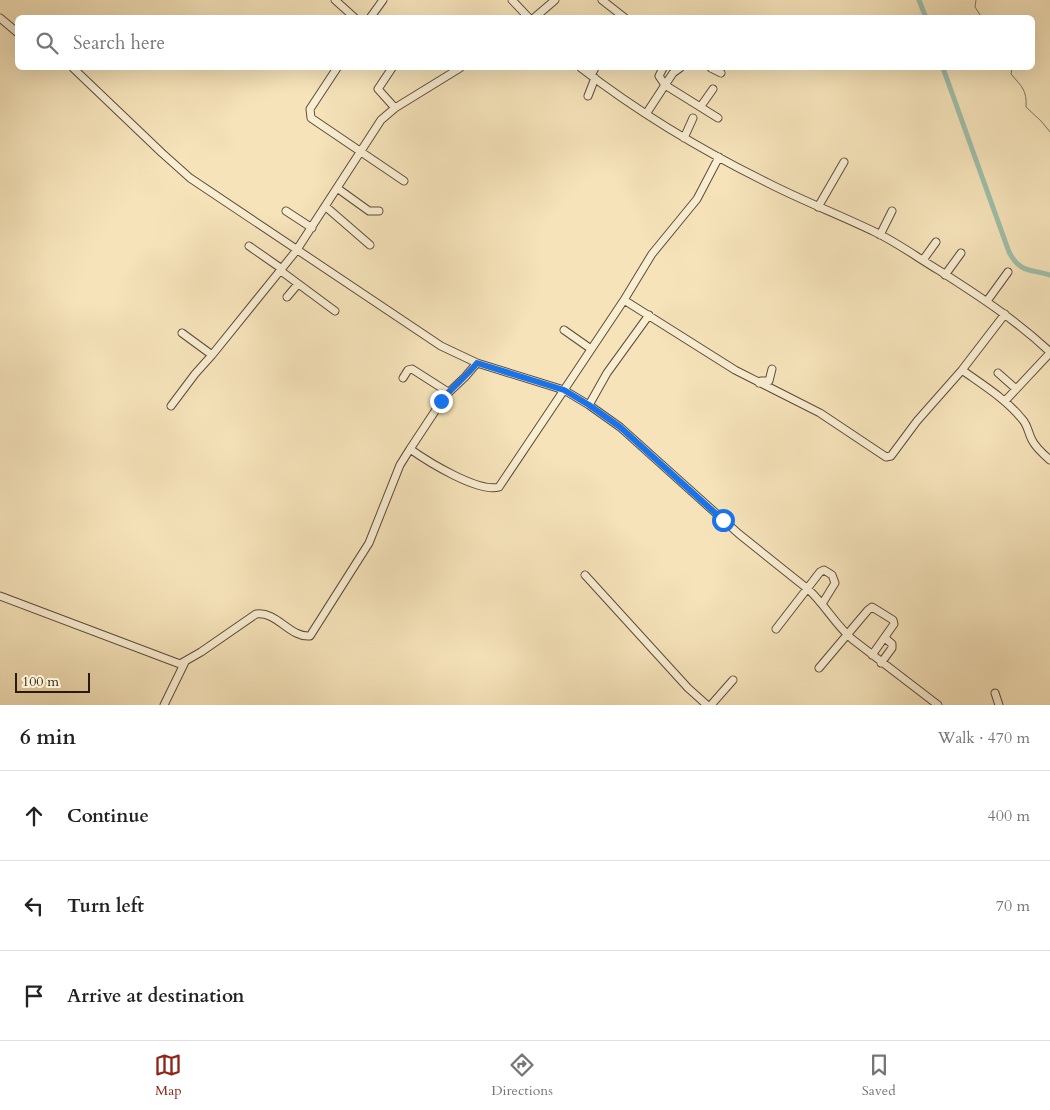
<!DOCTYPE html>
<html lang="en">
<head>
<meta charset="utf-8">
<style>
	body { margin:0; font-family:Cardo,serif; background:#f2f2f2; color:#222 }
	.scale { position:absolute; left:15px; bottom:12px; width:75px; box-sizing:border-box; padding-left:5px; border:2px solid #2a1a0b; border-top:0; font-size:14px; line-height:18px; white-space:nowrap; color:#2a1a0b; -webkit-text-stroke:4px #f9edd2; paint-order:stroke }
	.stop { position:absolute; width:15px; height:15px; margin:-11px; border:4px solid #1a73e8; border-radius:50%; background:#fff }
	.stop.end { background:#1a73e8; border-color:#fff; box-shadow:0 1px 5px #0008 }
	.list { margin:0; padding:0; list-style:none }
	h2 { display:flex; justify-content:space-between; align-items:center; height:65px; margin:0; padding:0 20px; font-size:21px }
	h2 small { font-size:16px; font-weight:400; color:#767676 }
	.list li { display:grid; grid-template-columns:32px 1fr auto; gap:15px; align-items:center; box-sizing:border-box; height:90px; padding:0 20px; border-top:1px solid #e0e0e0 }
	.list b { display:block; font-size:19px; white-space:nowrap }
	.list em { font-size:16px; font-style:normal; color:#767676 }
	.icon { flex:none; width:28px; height:28px; fill:none; stroke:currentColor; stroke-width:2; stroke-linecap:round; stroke-linejoin:round }
	.map { position:relative; flex:none; width:1050px; height:705px; overflow:hidden }
	.search { position:absolute; background:#fff; box-shadow:0 5px 20px #0002; left:15px; right:15px; top:15px; height:55px; display:flex; align-items:center; gap:12px; box-sizing:border-box; padding:0 18px; border-radius:8px; color:#767676; font-size:19px }
	.sheet { height:335px; background:#fff }
	nav { display:flex; justify-content:space-around; align-items:center; box-sizing:border-box; height:70px; border-top:1px solid #e0e0e0; background:#fff; font-size:14px; color:#767676 }
	nav a { display:grid; justify-items:center; gap:2px }
	nav .on { color:#8f2418 }
	.map>svg:first-child { display:block }
	.lines { fill:none; stroke-linecap:round; stroke-linejoin:round }
	.stream { stroke:#707d6a; stroke-width:1 }
	.canal { stroke:#9ebfaa; stroke-width:5 }
	.minor-casing { stroke:#5d4c37; stroke-width:9 }
	.minor { stroke:#f9edd2; stroke-width:7 }
	.route { stroke:#1a73e8; stroke-width:6 }
</style>
</head>
<body>
<div class="map">
<svg width="1050" height="705" viewBox="0 0 1050 705">
	<rect width="100%" height="100%" fill="#f6e3ba"/>
	<filter id="stains"><feTurbulence type="fractalNoise" baseFrequency=".004" numOctaves="4"/><feColorMatrix values="0 0 0 0 .2 0 0 0 0 .09 0 0 0 0 .02 0 0 0 .5 -.17"/></filter>
	<radialGradient id="worn" r=".72"><stop offset=".6" stop-color="#630" stop-opacity="0"/><stop offset="1" stop-color="#630" stop-opacity=".3"/></radialGradient>
	<g class="lines">
		<!-- stream -->
		<path class="stream" d="M976,0L975,7L982,18
			M1012,68L1011,74C1022,87 1027,90 1026,107L1042,122L1050,132"/>
		<!-- canal -->
		<path class="canal" d="M919,0L926,18
			M943,68L1009,252C1020,273 1030,269 1050,275"/>
		<!-- minor casing -->
		<g class="minor-casing">
			<path id="minor" d="M335,0L355,18
				M512,0L529,18
				M602,0L625,18
				M0,18L18,33
				M370,18L383,0
				M534,18L555,0
				M73,68L162,153L190,178L441,346L477,363
				M337,68L310,109L311,118L404,181
				M392,68L378,89L395,108
				M581,68C638,112 703,151 768,183C803,201 840,215 875,232C898,243 918,258 940,271C979,296 1016,320 1050,352
				M663,68L659,76L665,85L673,73L680,68
				M711,68L721,73
				M591,75L595,68
				M588,96L595,78
				M701,106L713,89
				M646,114L665,85L718,118
				M684,138L693,118
				M337,188L369,211H379
				M325,206L370,245
				M818,207L844,162
				M286,211L312,228
				M880,235L892,211
				M249,246L282,269
				M923,260L936,242
				M281,271L335,311
				M945,275L961,253
				M287,297L298,284
				M624,300L735,370L820,413L886,457L891,456L917,421L962,370L1005,314
				M987,301L1008,272
				M564,330L591,349
				M182,333L212,355L296,251L381,120L395,108L460,68
				M962,370C983,385 1006,399 1022,419C1028,425 1028,433 1032,440C1036,448 1043,454 1050,460
				M998,373L1016,389
				M403,378L408,370L412,369L448,392
				M759,383L761,381H769L772,369
				M1005,401L1050,353
				M589,405L607,373L649,315
				M171,406L195,374L212,355
				M410,449C427,461 478,493 499,487L564,390L589,405L620,427L739,534L809,590C825,605 835,624 852,639L938,705
				M585,575L688,688L707,705
				M0,596L180,664L201,652L256,614C277,611 290,638 310,636L369,543L400,465L410,449L445,396L465,377L477,363L564,390L624,300L652,254L697,199L719,157
				M776,629L820,572L824,570L832,575L835,583L822,604
				M881,663L892,648V644L885,638
				M819,668L868,610L872,607L893,620L894,624L872,655
				M995,693L999,705
				M164,705L185,662
				M711,705L733,680"/>
		</g>
		<!-- minor -->
		<use href="#minor" class="minor"/>
	</g>
	<g class="lines">
		<!-- route -->
		<path class="route" d="M441,401C452,387 466,377 477,363L564,390L589,405L620,427L723,520"/>
	</g>
	<rect width="100%" height="100%" filter="url(#stains)"/>
	<rect width="100%" height="100%" fill="url(#worn)"/>
</svg>
<div class="scale">100 m</div>
<div class="stop" style="left:723px;top:520px"></div>
<div class="stop end" style="left:441px;top:401px"></div>
<div class="search"><svg class="icon" aria-label="search" viewBox="0 0 24 24"><circle cx="10" cy="10" r="6"/><path d="M15 15l6 6"/></svg>Search here</div>
</div>
<section class="sheet">
<h2>6 min<small>Walk · 470 m</small></h2>
<ul class="list">
<li><svg class="icon" aria-label="ahead" viewBox="0 0 24 24"><path d="M12 20V5M6 11l6-6 6 6"/></svg><div><b>Continue</b></div><em>400 m</em></li>
<li><svg class="icon" aria-label="left" viewBox="0 0 24 24"><path d="M17 20v-9H6M10 6l-5 5 5 5"/></svg><div><b>Turn left</b></div><em>70 m</em></li>
<li><svg class="icon" aria-label="arrive" viewBox="0 0 24 24"><path d="M6 21V4h12l-3 4 3 4H6"/></svg><div><b>Arrive at destination</b></div></li>
</ul>
</section>
<nav>
<a class="on"><svg class="icon" aria-label="map" viewBox="0 0 24 24"><path d="M3 6l6-2 6 2 6-2v14l-6 2-6-2-6 2zM9 4v14M15 6v14"/></svg>Map</a>
<a><svg class="icon" aria-label="directions" viewBox="0 0 24 24"><path d="M12 3l9 9-9 9-9-9zM9 14v-3h6M13 9l2 2-2 2"/></svg>Directions</a>
<a><svg class="icon" aria-label="saved" viewBox="0 0 24 24"><path d="M7 4h10v16l-5-4-5 4z"/></svg>Saved</a>
</nav>
</body>
</html>
